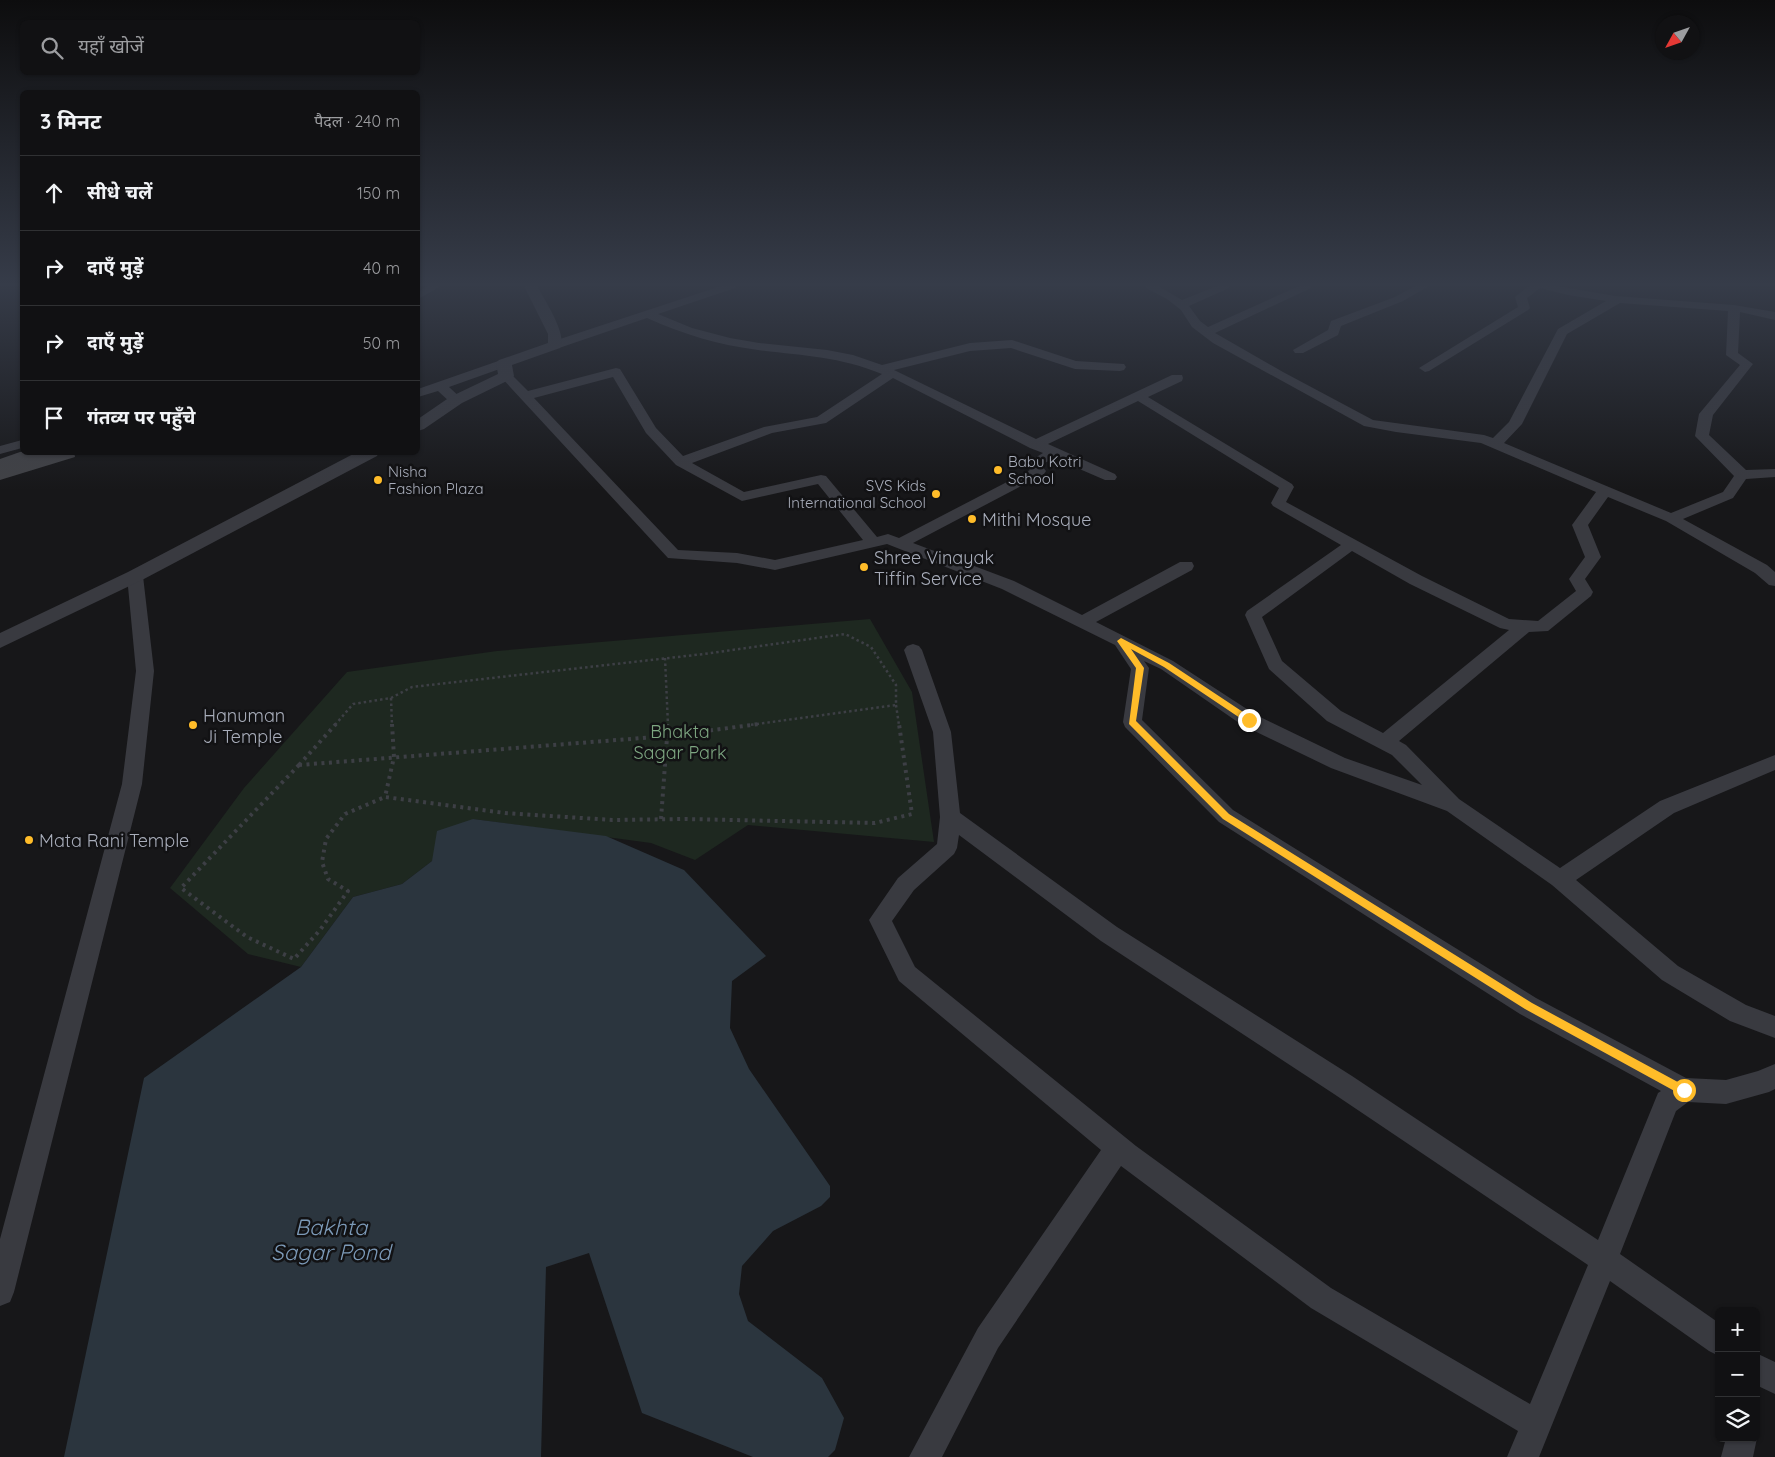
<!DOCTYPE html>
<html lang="hi">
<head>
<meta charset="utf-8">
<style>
	body { margin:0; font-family:Quicksand,"Noto Sans Devanagari",sans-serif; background:#1e1f21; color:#f1f3f6 }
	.controls { position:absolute; right:15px; bottom:15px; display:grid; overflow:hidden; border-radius:8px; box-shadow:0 1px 4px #0004 }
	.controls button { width:45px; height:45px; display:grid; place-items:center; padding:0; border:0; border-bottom:1px solid #303133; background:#111113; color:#f1f3f6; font:25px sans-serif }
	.compass { position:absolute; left:1655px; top:15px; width:45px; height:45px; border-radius:50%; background:#111113; box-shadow:0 1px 4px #0004; rotate:230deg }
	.stop { position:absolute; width:15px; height:15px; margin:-11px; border:4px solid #ffbc29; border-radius:50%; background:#fff }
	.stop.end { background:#ffbc29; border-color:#fff; box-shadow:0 1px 5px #0008 }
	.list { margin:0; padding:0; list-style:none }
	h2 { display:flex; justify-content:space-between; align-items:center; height:65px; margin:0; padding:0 20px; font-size:21px }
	h2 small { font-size:16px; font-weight:400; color:#9c9da0 }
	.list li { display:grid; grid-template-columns:32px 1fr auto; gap:15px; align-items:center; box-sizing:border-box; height:75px; padding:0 20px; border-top:1px solid #303133 }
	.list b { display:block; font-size:19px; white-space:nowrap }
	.list em { font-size:16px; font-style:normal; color:#9c9da0 }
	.icon { flex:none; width:28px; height:28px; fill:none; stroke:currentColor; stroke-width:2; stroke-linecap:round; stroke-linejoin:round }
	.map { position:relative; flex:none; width:1775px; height:1457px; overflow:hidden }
	.search { position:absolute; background:#111113; box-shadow:0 1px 4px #0004; left:20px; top:20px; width:400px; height:55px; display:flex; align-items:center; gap:12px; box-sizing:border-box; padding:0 18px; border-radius:8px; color:#9c9da0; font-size:19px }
	.panel { position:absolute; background:#111113; box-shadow:0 1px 4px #0004; left:20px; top:90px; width:400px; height:365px; border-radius:8px }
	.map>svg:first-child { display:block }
	.green { fill:#1e2820 }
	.water { fill:#2b353e }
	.building { fill:#414246 }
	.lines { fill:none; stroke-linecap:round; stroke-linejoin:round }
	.path-far1 { stroke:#3d3f45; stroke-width:2.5; stroke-dasharray:2.5 3; stroke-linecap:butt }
	.path { stroke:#3d3f45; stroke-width:4; stroke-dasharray:3 4.5; stroke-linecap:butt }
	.minor { fill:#393a40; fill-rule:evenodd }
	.tertiary { fill:#393a40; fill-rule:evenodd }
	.route { fill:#ffbc29 }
	.poi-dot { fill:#ffbc29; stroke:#121214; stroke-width:2 }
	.labels { text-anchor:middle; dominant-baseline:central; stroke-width:5; stroke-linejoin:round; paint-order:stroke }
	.far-poi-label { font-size:15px; fill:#a8adba; stroke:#121214; text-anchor:start }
	.poi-label { font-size:18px; fill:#a8adba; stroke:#121214; text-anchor:start }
	.park-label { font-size:18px; fill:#7da681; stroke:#121214 }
	.near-water-label { font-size:22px; font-style:italic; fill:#7c9ab8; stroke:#121214 }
</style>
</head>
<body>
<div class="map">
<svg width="1775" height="1457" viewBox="0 0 1775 1457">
	<rect width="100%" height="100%" fill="#171719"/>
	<!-- green -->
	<path class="green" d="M870,619L912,692L934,842L748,825L695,860L651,843L473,819L432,861L402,884L353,897L301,967L248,954L170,888L244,788L347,672L497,651Z"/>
	<!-- water -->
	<path class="water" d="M473,819L606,836L684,870L766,956L732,981L730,1028L749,1069L830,1186V1197L821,1206L773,1231L742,1266L739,1294L748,1321L822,1378L844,1418L835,1450L828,1457H753L642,1413L589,1253L546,1267L541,1457H64L144,1078L301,967L353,897L402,884L432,861L437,831Z"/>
	<!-- building -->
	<path class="building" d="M20,452H74L75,457L0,480V459Z"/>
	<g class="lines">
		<!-- path-far1 -->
		<path class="path-far1" d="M665,658L668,725
			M391,698L392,725
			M896,705L899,725
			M335,725L353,704L391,698L412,687L704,654L845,634L871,647L896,685V705L750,725"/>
		<!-- path -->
		<path class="path" d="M392,724L394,757L385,797L505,813L612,820L685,819L875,823L912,814L899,724
			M299,765L181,888L247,937L294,959L320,930L348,891L328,879L322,862L326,839L345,814L385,797
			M299,765L336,724
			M299,765L668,736L759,724
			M661,819L668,724"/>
		<!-- minor -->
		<path class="minor" d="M428,286H441L418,299V292Z
			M721,286H737L735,288L658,314L692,328L730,338L759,343L827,350L853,355L882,365L970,343L1012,340L1076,361L1124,364L1126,367L1124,370L1120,371L1075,369L1011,348L970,351L894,370L1036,439L1172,375H1182L1183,378L1182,381L1148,397L1292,484L1294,487L1286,502L1422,576L1509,619L1538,621L1576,591L1569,579L1585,557L1572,525L1596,492L1481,443L1396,432L1364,426L1213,343L1192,327L1181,310L1167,299L1146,288L1145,286H1158L1182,300L1217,286H1230L1229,288L1189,306L1200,321L1208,327L1299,286H1312L1311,288L1215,333L1283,372L1373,420L1484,435L1493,438L1509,422L1558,329L1606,301L1568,295L1540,288L1527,298L1530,308L1528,310L1429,371L1425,372L1419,368L1518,307L1515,297L1529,286H1557L1615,296L1734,305L1775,312V320L1740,312L1738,353L1753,364L1713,415L1709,435L1746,470L1775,469V477L1746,479L1733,498L1683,519L1767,565L1775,572V586L1769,585L1755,573L1666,521L1608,497L1588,525L1601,557L1585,579L1593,592L1591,596L1548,631L1529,632L1399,741L1406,745L1459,799L1560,868L1660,801L1775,755V770L1674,813L1576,880L1678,966L1746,1005L1775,1016V1038L1730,1021L1662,980L1552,885L1447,811L1331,768L1242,725L1161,669L1144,661L1149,668L1142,720L1233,810L1536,998L1686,1078L1726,1080L1758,1071L1775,1064V1089L1769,1092L1726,1104L1688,1102L1676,1111L1620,1254L1719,1323V1356L1709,1351L1610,1281L1539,1457H1507L1518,1431L1311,1308L1121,1166L998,1348L942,1457H909L978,1328L1101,1150L899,981L869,920L898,878L937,844L940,817L933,732L904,650L907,646L913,644L919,646L922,650L951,732L960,813L1117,927L1352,1076L1598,1240L1658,1093L1661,1091L1520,1014L1219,822L1125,727L1123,722L1131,669L1115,645L1002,589L887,544L775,570L737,563L668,558L500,376L506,372L510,373L528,391L616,368L620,369L656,428L683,456L764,427L817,417L882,374C838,356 803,356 758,350C719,345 682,334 647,318L559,348H551L549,345L551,342ZM1620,303L1728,311L1726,355L1740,365L1699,414L1695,436L1734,476L1723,492L1671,513L1504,443L1522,424L1567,334ZM613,377L646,433L676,465L742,501L818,484L863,540L775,560L737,553L678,550L534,398ZM893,378L1030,448L1043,453L1025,464L1030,470L899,538L888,534L877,537L826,476L821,475L744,492L692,463L772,433L826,423ZM1138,401L1279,488L1271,503L1273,506L1341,545L1247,611L1245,615L1269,669L1327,721L1392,755L1422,785L1345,758L1256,715L1173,661L1096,622L1192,570L1194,566L1192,562H1180L1082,615L1014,581L913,543L1044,474L1046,471L1041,465L1054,458L1105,480H1115L1117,477L1115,474L1048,444ZM1352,551L1410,584L1500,628L1509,630L1383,733L1341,711L1282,661L1262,617ZM959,835L1101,941L1334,1094L1588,1265L1530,1404L1331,1288L1136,1146L915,967L892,921L914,890L954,854L957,848Z
			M1415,286H1429L1403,301L1341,326L1338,335L1303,353H1295L1293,350L1328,330L1331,321L1395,297Z
			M504,359L508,360L510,363L508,366L449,387L463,400L461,403H451L438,391L418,397V389Z
			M22,440V448L0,454V446Z
			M135,571L141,572L143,576L154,671L142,784L14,1292L10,1302L0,1306V1239L122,784L136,671L127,576L129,572Z
			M1756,1353L1775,1362V1394L1756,1385Z
			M1756,1435L1757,1438L1753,1457H1721L1726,1438H1756Z"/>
		<!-- tertiary -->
		<path class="tertiary" d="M524,286H537C544,299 568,335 560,348L512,365L514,376L511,379L462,403L424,429L418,431V419L450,397L498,374L496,363L499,360L548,343V334Z
			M357,452H379L377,456L142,580L0,648V633L128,572Z"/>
	</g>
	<!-- sky -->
	<linearGradient id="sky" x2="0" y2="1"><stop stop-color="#0d0d0e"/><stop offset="0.58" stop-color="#363c49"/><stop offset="1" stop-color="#363c49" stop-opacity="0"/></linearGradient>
	<rect width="1775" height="490" fill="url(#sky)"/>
	<!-- route -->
	<path class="route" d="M1121,638L1169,663L1252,718V722H1246L1164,667L1131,649L1144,668L1136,721L1229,814L1532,1003L1687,1087L1689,1090L1687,1094L1684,1096L1680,1094L1525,1009L1223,819L1129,724L1136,668L1117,641Z"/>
	<!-- markers -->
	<g class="poi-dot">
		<circle cx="998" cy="470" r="5"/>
		<circle cx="378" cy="480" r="5"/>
		<circle cx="936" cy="494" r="5"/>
		<circle cx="972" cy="519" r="5"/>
		<circle cx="864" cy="567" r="5"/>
		<circle cx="193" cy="725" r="5"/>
		<circle cx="29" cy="840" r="5"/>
	</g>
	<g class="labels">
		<!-- far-poi labels -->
		<g class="far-poi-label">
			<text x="1008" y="461">Babu Kotri<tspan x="1008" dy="17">School</tspan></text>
			<text x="388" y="471">Nisha<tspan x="388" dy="17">Fashion Plaza</tspan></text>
			<text x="926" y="485" text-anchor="end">SVS Kids<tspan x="926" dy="17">International School</tspan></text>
		</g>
		<!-- poi labels -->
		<g class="poi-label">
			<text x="982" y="519">Mithi Mosque</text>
			<text x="874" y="557">Shree Vinayak<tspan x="874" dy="21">Tiffin Service</tspan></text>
			<text x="203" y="715">Hanuman<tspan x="203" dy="21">Ji Temple</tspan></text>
			<text x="39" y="840">Mata Rani Temple</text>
		</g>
		<!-- park labels -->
		<g class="park-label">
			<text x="680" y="731">Bhakta<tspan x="680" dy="21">Sagar Park</tspan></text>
		</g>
		<!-- near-water labels -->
		<g class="near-water-label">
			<text x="331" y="1227">Bakhta<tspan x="331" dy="25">Sagar Pond</tspan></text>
		</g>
	</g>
</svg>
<div class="controls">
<button>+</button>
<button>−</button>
<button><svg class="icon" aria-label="layers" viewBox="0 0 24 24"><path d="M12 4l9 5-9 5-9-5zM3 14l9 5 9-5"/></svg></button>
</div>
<svg class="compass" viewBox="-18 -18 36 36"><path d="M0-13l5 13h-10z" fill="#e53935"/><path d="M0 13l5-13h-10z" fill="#9c9da0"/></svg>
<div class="stop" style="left:1684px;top:1090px"></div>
<div class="stop end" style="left:1249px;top:720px"></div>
<div class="search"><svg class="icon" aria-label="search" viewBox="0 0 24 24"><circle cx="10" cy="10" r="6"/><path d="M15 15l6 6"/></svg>यहाँ खोजें</div>
<section class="panel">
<h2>3 मिनट<small>पैदल · 240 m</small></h2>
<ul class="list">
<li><svg class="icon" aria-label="ahead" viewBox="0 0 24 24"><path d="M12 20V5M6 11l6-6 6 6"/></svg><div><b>सीधे चलें</b></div><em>150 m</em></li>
<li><svg class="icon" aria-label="right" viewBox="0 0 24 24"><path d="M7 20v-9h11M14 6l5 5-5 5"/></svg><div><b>दाएँ मुड़ें</b></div><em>40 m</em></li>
<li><svg class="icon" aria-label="right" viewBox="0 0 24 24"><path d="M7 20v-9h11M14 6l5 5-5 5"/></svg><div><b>दाएँ मुड़ें</b></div><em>50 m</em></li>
<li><svg class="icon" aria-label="arrive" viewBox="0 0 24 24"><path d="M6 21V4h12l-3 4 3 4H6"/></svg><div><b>गंतव्य पर पहुँचे</b></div></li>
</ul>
</section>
</div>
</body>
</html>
